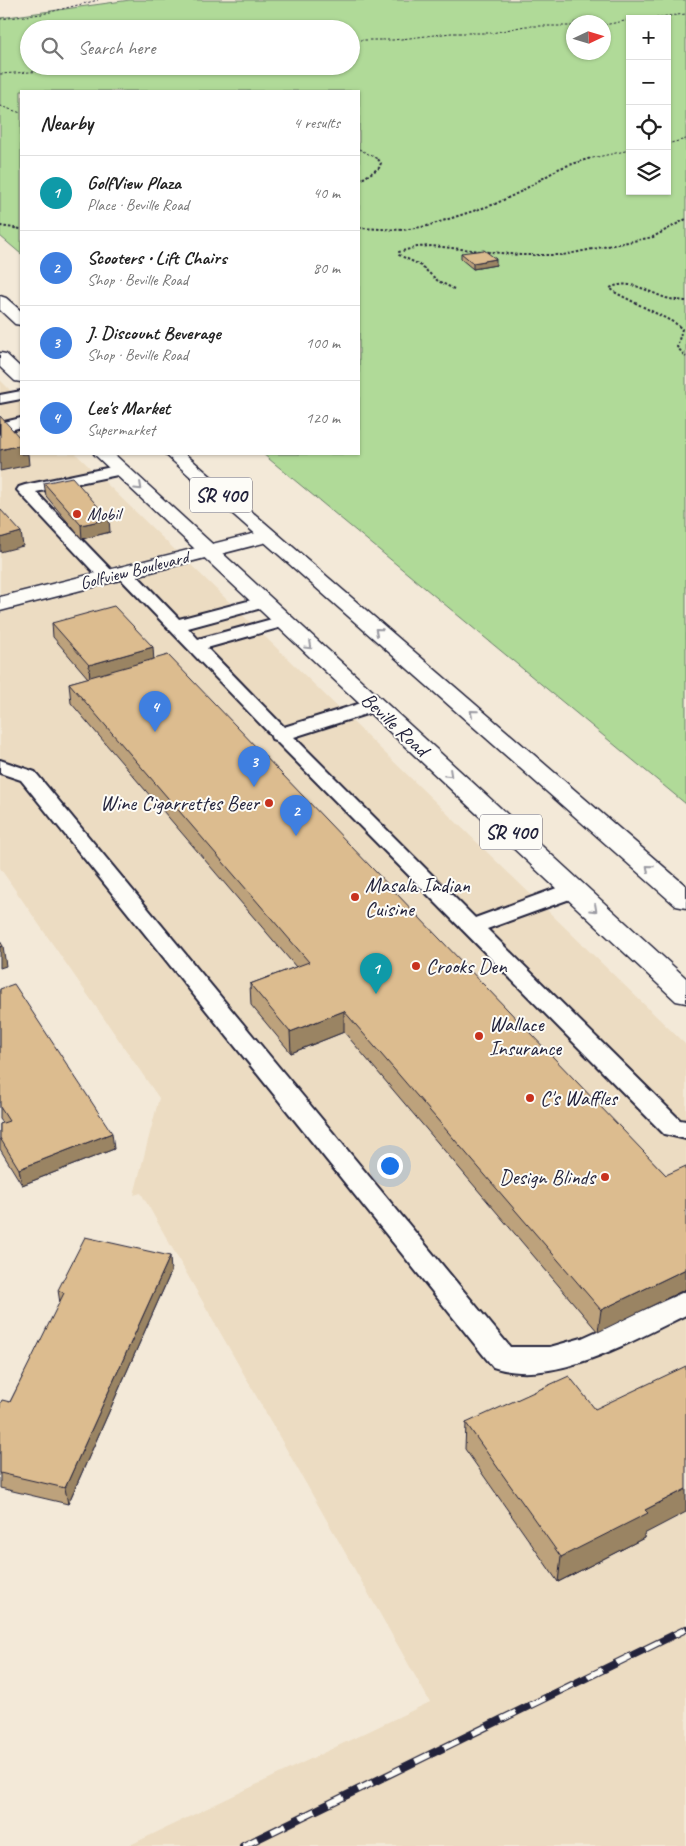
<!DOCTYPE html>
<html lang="en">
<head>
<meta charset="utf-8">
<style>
	body { margin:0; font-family:Caveat,sans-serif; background:#f2f2f2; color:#222 }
	.controls { position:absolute; right:15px; top:15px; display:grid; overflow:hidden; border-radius:0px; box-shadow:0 1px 4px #0004 }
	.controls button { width:45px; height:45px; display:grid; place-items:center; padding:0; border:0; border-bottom:1px solid #e0e0e0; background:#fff; color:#222; font:25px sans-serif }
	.compass { position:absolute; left:566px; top:15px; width:45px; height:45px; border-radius:50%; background:#fff; box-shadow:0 1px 4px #0004; rotate:86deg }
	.you { position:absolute; left:389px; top:1165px; width:18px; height:18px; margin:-12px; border:4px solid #fff; border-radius:50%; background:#1a73e8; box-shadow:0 0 0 8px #1a73e833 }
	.badge { display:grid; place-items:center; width:32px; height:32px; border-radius:50%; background:#111827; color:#fff; font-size:16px; font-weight:700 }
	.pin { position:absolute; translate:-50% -41px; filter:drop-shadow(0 1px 2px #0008) }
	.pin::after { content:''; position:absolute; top:26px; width:18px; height:15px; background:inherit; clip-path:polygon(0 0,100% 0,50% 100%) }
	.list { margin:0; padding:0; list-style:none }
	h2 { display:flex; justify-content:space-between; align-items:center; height:65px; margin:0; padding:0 20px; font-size:21px }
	h2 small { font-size:16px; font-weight:400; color:#767676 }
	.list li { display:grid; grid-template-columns:32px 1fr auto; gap:15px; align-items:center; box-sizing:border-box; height:75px; padding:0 20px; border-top:1px solid #e0e0e0 }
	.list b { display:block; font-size:19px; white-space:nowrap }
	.list p { margin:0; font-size:16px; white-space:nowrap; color:#767676 }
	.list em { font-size:16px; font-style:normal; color:#767676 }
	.icon { flex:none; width:28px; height:28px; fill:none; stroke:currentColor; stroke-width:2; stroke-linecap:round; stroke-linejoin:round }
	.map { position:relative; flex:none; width:686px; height:1846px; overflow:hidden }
	.search { position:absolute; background:#fff; box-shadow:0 1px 4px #0004; left:20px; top:20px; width:340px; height:55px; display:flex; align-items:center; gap:12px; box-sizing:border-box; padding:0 18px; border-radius:28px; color:#767676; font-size:19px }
	.panel { position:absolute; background:#fff; box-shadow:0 1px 4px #0004; left:20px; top:90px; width:340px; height:365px; border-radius:0px }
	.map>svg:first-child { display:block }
	.built { fill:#ecdcc2 }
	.green { fill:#b0da98; stroke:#697e6a; fill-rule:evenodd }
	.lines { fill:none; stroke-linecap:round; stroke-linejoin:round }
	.lane-casing { stroke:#22223b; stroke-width:4 }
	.secondary-casing { stroke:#22223b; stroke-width:3 }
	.primary-casing { stroke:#22223b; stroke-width:3 }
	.path-far1 { stroke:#22223b; stroke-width:1; stroke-dasharray:2.5 2; stroke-linecap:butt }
	.path { stroke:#22223b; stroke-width:2; stroke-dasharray:2.5 2; stroke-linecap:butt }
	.lane { fill:#fdfcf7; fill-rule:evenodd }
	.secondary { fill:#fdfcf7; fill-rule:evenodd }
	.primary { fill:#fdfcf7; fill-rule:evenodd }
	.rail-casing { stroke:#22223b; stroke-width:8 }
	.rail { stroke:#fdfcf7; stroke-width:5.5; stroke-dasharray:16; stroke-linecap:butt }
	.wall { fill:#bda27b; stroke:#22223b }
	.shaded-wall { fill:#9a8464; stroke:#22223b }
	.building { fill:#dcbc8f; stroke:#22223b }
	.oneway { stroke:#9a9aa2 }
	.poi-dot { fill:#c8321e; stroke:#fdfcf7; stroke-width:2 }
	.labels { text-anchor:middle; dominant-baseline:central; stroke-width:4; stroke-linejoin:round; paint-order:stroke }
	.far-poi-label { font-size:18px; fill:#22223b; stroke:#fdfcf7; text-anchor:start }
	.far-street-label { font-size:18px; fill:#22223b; stroke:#fdfcf7 }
	.shield { fill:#fdfcf7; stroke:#646373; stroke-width:1 }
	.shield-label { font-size:20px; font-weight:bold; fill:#22223b }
	.street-label { font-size:21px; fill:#22223b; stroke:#fdfcf7 }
	.poi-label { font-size:21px; fill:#22223b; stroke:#fdfcf7; text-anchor:start }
</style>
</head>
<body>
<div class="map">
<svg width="686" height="1846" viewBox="0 0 686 1846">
	<rect width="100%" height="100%" fill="#f3e9d8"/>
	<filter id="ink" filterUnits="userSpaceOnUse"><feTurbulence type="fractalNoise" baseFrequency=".02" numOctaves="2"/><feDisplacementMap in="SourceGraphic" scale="10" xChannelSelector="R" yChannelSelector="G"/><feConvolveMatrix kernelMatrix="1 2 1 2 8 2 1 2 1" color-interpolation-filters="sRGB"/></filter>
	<g filter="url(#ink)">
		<!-- built -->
		<path class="built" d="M0,380L21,401V454H76L176,551L0,595Z
			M190,564L686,1045V1846H128L430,1702L141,1193L134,1195L159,1098L0,868V613Z"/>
		<!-- green -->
		<path class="green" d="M130,0H686V804L263,454H359V91H21V254L0,236V18ZM630,19H667V191H630ZM574,22H604V52H574ZM29,29H351V66H29Z"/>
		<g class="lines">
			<!-- lane casing -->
			<g class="lane-casing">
				<path id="lane" d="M21,391V399L0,403V395Z
					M21,418V427L0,433V423Z
					M121,465L127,467L129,470L127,473L36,492L114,573L117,577L114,581L108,582L102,581L17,490L19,487L25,485Z
					M124,567L130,568L179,619L263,597L269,598L272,602L269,606L188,628L198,639L283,616L289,617L292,621L289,625L207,648L284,727L368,701L375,699L382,701L385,705L382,709L294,737L475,918L565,885L573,883L581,885L584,890L581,895L487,929L680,1120L686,1121V1139L664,1134L275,740L272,739L270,734L118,576L115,572L118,568Z
					M0,760L35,772L510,1347H550L582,1338L686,1291V1315C633,1340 553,1388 493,1367L21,780L0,773Z"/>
			</g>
			<!-- secondary casing -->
			<g class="secondary-casing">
				<path id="secondary" d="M268,530L275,532L278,536L275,540L0,611V597Z"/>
			</g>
			<!-- primary casing -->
			<g class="primary-casing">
				<path id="primary" d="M0,296L6,298L21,311V325L15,324L0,310Z
					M0,353L6,354L21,368V382L15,381L0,367Z
					M94,454H114L686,978V1003L676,1001Z
					M165,454H185L686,886V908L676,906Z"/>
			</g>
			<!-- path-far1 -->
			<path class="path-far1" d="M0,19L42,14L98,0
				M642,19L686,14
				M604,25L630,20
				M351,40H393L451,33H492L525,26H574
				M0,74L119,66
				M0,106L21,113
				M667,144L686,139
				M359,149L378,159
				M588,159L630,150"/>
			<!-- path -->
			<path class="path" d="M359,181L379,168L381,163L377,158
				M0,226L21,229
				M359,228L403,230L427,226L495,204L520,192L560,168L591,158
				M454,289L438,281L420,265L399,255V252L417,247L432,246L520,255H563L653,237L686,219
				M686,301C679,300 673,300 666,298C648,292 629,278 610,288L616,293L675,323L682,329L677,347L686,357"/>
			<!-- lane -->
			<use href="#lane" class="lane"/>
			<!-- secondary -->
			<use href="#secondary" class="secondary"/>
			<!-- primary -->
			<use href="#primary" class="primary"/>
			<!-- rail casing -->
			<g class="rail-casing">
				<path id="rail" d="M243,1846L686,1629"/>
			</g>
			<!-- rail -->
			<use href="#rail" class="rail"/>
		</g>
		<!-- wall -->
		<path class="wall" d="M461,253L496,265L473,269L461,259Z
			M44,483L110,532L82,539L46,496Z
			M52,623L153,659L666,1175L598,1332L344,1032L291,1053L251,1005L250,984L296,967L71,703L69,683L88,678L53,637Z
			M0,989L114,1149L22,1185L0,1149V1124L3,1123L0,1119Z
			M171,1272L68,1504L0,1488V1404L10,1402L60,1303L58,1290Z
			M595,1409L644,1534V1538L558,1582L465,1449L466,1423Z"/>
		<!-- shaded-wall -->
		<path class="shaded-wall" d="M496,259V265L473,269V263Z
			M21,445V454H28L29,465L0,471V450Z
			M109,519L110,532L82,539L81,525Z
			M21,532L23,546L0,552V538Z
			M153,647L154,662L90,680L89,665Z
			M3,946L6,966L0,968V947Z
			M344,1011V1032L291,1053L290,1032Z
			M112,1133L114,1149L22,1185L19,1169Z
			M170,1256L171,1272L68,1504L65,1488Z
			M686,1269V1289L598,1332L601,1310Z
			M686,1489V1512L644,1534V1538L558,1582L561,1557L645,1510Z"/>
		<!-- building -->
		<path class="building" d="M484,250L496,259L473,263L461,253Z
			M0,416L21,439V445L0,450Z
			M72,477L109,519L81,525L44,483Z
			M0,509L21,532L0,538Z
			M114,606L153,647L89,665L52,623Z
			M168,655L666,1175L686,1166V1269L601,1310L344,1011L290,1032L250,984L309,962L69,683Z
			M0,941L3,946L0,947Z
			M14,984L112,1133L19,1169L0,1138V1124L9,1121L0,1107V989Z
			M85,1237L170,1256L65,1488L0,1473V1404L2,1400L10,1402L64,1293L58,1290Z
			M686,1366V1489L645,1510L648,1513L561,1557L466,1423L569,1376L595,1409Z"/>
		<!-- one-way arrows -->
		<defs><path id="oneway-chevron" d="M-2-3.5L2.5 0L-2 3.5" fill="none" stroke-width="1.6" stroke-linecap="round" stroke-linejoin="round" transform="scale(1.25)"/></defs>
		<g class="oneway">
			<use href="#oneway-chevron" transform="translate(139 487) rotate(43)"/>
			<use href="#oneway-chevron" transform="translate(378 631) rotate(-139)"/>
			<use href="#oneway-chevron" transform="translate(309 646) rotate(43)"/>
			<use href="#oneway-chevron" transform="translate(473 713) rotate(-139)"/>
			<use href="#oneway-chevron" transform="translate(449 774) rotate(43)"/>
			<use href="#oneway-chevron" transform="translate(649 868) rotate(-139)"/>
			<use href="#oneway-chevron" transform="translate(594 909) rotate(43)"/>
		</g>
	</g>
	<!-- markers -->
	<g class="poi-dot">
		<circle cx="77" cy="514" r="5"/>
		<circle cx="269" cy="803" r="5"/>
		<circle cx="355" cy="897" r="5"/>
		<circle cx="416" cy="966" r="5"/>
		<circle cx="479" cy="1036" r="5"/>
		<circle cx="530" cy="1098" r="5"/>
		<circle cx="605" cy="1177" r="5"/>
	</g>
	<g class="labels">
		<!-- far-poi labels -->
		<g class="far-poi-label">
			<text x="87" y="514">Mobil</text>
		</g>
		<!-- far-street labels -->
		<g class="far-street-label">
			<text transform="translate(134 570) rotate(-14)">Golfview Boulevard</text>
		</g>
		<!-- shield labels -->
		<g class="shield">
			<rect x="190" y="477.5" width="62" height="35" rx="4"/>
			<rect x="480" y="814.5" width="62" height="35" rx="4"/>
		</g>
		<g class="shield-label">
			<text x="221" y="495">SR 400</text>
			<text x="511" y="832">SR 400</text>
		</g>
		<!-- street labels -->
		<g class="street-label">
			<text transform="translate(395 724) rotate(43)">Beville Road</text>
		</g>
		<!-- poi labels -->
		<g class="poi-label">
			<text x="259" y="803" text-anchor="end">Wine Cigarrettes Beer</text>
			<text x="365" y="885">Masala Indian<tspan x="365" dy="24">Cuisine</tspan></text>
			<text x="426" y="966">Crooks Den</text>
			<text x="489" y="1024">Wallace<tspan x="489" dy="24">Insurance</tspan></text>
			<text x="540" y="1098">C's Waffles</text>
			<text x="595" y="1177" text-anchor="end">Design Blinds</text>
		</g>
	</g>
</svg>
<div class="controls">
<button>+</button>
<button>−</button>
<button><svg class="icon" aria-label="locate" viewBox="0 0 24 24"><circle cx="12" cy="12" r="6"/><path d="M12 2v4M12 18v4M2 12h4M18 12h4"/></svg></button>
<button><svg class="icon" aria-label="layers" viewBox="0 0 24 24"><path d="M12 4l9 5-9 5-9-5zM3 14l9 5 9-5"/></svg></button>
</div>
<svg class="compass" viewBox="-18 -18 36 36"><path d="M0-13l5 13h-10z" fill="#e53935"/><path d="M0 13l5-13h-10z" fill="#767676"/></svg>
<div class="you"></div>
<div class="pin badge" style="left:376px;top:994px;background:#0f9aa8">1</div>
<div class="pin badge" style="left:296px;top:836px;background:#3f7fe0">2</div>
<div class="pin badge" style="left:254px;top:787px;background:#3f7fe0">3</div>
<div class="pin badge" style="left:155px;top:732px;background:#3f7fe0">4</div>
<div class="search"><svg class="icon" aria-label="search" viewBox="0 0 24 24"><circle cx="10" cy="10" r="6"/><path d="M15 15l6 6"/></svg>Search here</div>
<section class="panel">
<h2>Nearby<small>4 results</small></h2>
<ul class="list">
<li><span class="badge" style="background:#0f9aa8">1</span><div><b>GolfView Plaza</b><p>Place · Beville Road</p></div><em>40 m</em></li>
<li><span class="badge" style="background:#3f7fe0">2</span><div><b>Scooters • Lift Chairs</b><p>Shop · Beville Road</p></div><em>80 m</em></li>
<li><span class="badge" style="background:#3f7fe0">3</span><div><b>J. Discount Beverage</b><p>Shop · Beville Road</p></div><em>100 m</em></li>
<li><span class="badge" style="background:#3f7fe0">4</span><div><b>Lee's Market</b><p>Supermarket</p></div><em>120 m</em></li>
</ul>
</section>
</div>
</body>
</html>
